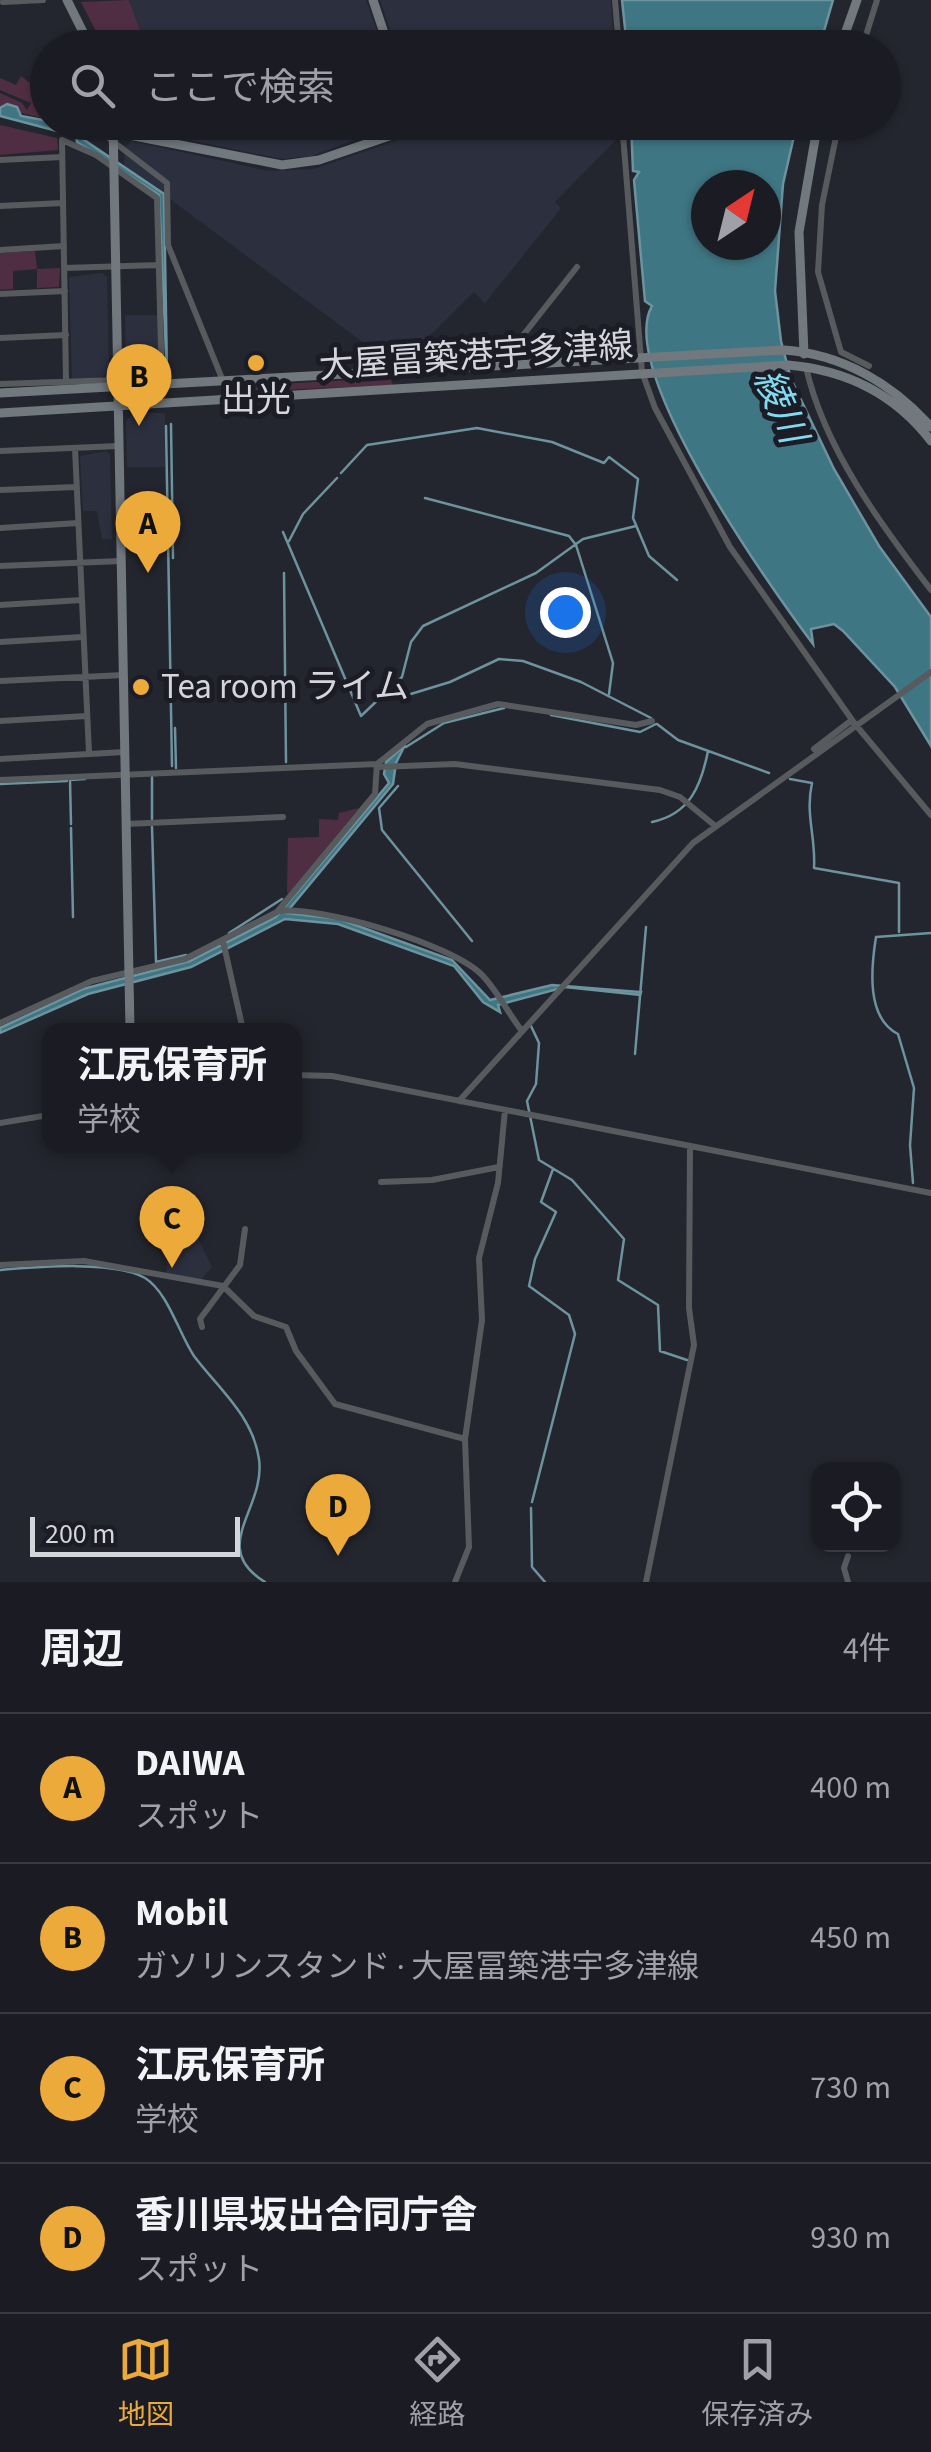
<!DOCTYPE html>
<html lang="ja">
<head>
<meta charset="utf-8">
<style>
	body { margin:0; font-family:"Source Sans 3","Noto Sans JP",sans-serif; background:#24252b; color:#f1f3f6 }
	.controls { position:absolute; right:30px; bottom:30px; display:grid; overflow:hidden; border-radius:20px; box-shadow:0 2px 8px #0004 }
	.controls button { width:90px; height:90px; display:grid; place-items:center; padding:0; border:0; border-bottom:2px solid #393a41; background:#1b1c23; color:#f1f3f6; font:50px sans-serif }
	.compass { position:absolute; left:691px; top:170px; width:90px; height:90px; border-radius:50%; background:#1b1c23; box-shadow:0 2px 8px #0004; rotate:35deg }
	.scale { position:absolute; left:30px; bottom:25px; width:210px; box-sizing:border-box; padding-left:10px; border:5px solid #d5d6dc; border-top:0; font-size:28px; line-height:35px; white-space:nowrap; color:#d5d6dc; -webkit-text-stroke:8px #1b1c25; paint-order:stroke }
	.you { position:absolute; left:565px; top:612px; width:35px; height:35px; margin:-25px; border:8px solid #fff; border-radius:50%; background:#1a73e8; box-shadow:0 0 0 15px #1a73e833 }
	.badge { display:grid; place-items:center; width:65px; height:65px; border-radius:50%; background:#ebaa39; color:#111; font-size:32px; font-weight:700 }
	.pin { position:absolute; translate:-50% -82px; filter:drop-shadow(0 2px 5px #0008) }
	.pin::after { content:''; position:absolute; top:52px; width:35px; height:30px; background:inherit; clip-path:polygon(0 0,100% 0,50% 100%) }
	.popup { position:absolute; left:42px; top:1023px; width:260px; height:130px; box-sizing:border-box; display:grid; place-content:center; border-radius:20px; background:#1b1c23; filter:drop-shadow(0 2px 8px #0005); font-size:32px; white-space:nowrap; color:#a0a1a6 }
	.popup b { font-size:38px; color:#f1f3f6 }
	.popup::after { content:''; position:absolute; left:50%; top:100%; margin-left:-20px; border:20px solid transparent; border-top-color:#1b1c23 }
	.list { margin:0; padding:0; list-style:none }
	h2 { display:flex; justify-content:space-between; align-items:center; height:130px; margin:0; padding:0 40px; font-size:42px }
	h2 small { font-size:32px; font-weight:400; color:#a0a1a6 }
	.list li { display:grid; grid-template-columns:65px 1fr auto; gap:30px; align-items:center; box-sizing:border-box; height:150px; padding:0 40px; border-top:2px solid #393a41 }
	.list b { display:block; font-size:38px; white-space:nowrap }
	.list p { margin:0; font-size:32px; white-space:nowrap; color:#a0a1a6 }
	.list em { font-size:32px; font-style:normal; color:#a0a1a6 }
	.icon { flex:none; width:55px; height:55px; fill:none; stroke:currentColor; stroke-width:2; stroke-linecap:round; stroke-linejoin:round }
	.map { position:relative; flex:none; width:931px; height:1582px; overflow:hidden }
	.search { position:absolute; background:#1b1c23; box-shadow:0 2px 8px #0004; left:30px; right:30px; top:30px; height:110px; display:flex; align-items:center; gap:25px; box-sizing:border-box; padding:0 35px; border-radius:55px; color:#a0a1a6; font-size:38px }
	.sheet { height:730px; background:#1b1c23 }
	nav { display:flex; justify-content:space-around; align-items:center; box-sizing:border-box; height:140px; border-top:2px solid #393a41; background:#1b1c23; font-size:28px; color:#a0a1a6 }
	nav a { display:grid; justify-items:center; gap:5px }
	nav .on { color:#ebaa39 }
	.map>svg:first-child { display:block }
	.built { fill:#2c2f3e }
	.green { fill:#4f2e43 }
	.water { fill:#3f7683; stroke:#6c939e; stroke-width:2.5; fill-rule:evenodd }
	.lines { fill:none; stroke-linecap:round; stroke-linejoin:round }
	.stream { stroke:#6c939e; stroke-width:2.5 }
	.street { stroke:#575b5e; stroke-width:6 }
	.secondary { stroke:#71787e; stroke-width:9 }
	.poi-dot { fill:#ebaa39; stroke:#1b1c25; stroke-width:4 }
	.labels { text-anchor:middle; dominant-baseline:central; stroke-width:10; stroke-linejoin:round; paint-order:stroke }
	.street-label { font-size:35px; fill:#d5d6dc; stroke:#1b1c25 }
	.poi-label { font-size:35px; fill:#d5d6dc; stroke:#1b1c25 }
	.water-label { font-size:38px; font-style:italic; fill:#81dbf0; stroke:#1b1c25 }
</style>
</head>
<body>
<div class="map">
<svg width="931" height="1582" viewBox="0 0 931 1582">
	<rect width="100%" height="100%" fill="#24262f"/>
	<!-- built -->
	<path class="built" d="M129,0H366L383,47H146Z
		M380,0H611L614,47H396Z
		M125,123H400L311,156L282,159L136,129Z
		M422,123H619L620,136L555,202L561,208L485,303L474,292L402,363L341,365L372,349L124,165L125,147L131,141L268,171L314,169L424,131Z
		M102,273L107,277L109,370L102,378L72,379L69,277Z
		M125,315H158L159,375L133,376L126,370Z
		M133,413H165V467H127L126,422Z
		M107,451L110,455L112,539H102L97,511H83L80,456Z
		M190,1223L212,1267L201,1280L166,1273L170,1243Z"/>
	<!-- green -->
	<path class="green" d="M129,0L146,47H104L81,2Z
		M21,76L47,96V119L0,108V93L22,103L27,110L31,103L0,90V78L16,85Z
		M0,125L57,138L58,150L0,155Z
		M35,251L37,269L60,268L59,287L37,288V269L13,271V289L0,290V253Z
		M390,378L393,385L238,392L241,386Z
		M359,808L289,893L287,892L288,838L319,837V819L338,820L339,813Z"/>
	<!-- water -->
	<path class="water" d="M622,0H833L819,48L627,47Z
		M7,104L17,107L21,116L59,123L164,194L167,375L159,195L77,142L76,136L0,116V108Z
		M631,123H797L783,184L775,291L781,341L791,379L834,469L879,546L931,617V746L895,687L843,631L834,624L811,629L813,644C773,591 615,370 652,306L645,301L634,180L639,172L633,171ZM706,185H766V245H706Z
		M405,745L396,763L393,784L286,913L339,919L452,960L490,1000L552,985L641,992L640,995L565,987L498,1005L500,1012L483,1002L454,966L338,924L285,919L191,967L88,994L0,1033V1028L83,989L190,961L276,917L389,783L384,774L386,762Z"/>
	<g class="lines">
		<!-- stream -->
		<path class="stream" d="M171,424L173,558
			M166,426L172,766
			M341,473L367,445L477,428L552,442L604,463L609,457L638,479L633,518L649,556L677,580
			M425,498L569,536L576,545L613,663L609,694
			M283,532L361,716L402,677L411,642L423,626L536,573L583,539L636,526
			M289,541L303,514L337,478
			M284,573L286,762
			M395,687L401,697L450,682L499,659L523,661L581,682L651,718
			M551,715L640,732L656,724
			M657,724L678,740L769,773
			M175,728L176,768
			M406,747L444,723L504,708
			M152,777V819
			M790,779L812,783C805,815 816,837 814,868L899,883V932
			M0,784L67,781
			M398,786L379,808L382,830L472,941
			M652,822C690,814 701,786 708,751
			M71,824L70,780L85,779
			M152,827L156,962L186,955
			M71,828L73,917
			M229,933L282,899
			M531,1026L539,1043L536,1084L527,1101L539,1160L572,1180L624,1239L618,1280L658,1305L660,1351L687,1360
			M635,1054L646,927
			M913,1183L910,1145L914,1088L898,1034C866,1018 871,968 876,937L931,933
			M0,1270C36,1267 114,1260 145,1278C168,1292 179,1334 194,1356C218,1388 253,1416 259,1459C266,1509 208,1547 265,1582
			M532,1502L575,1334L569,1315L529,1286L535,1259L556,1212L541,1202L553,1169
			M531,1508L532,1567L545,1582"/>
		<!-- street -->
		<path class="street" d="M615,0L619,48
			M3,2L43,0
			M862,48L877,0
			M88,122L167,183L168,245L223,381
			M622,122L642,372L655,408L730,547L855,724L931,815
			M839,122L822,205L818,272L841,352L869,366
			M0,160L62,157
			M0,206L63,203
			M0,250L64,246
			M64,268L159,265
			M0,294L65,291
			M0,338L66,335
			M507,365L513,348L577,267
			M806,367C824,448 881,525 931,590
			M66,381L62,140L96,155L157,198L162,384
			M0,384L118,380
			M75,448L89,753
			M0,451L119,446
			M0,490L76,487
			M0,528L78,523
			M0,566L121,561
			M0,605L82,600
			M0,642L83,637
			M0,681L124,675
			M0,721L87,716
			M814,749L852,720
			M0,759L125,752
			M379,767L455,764L660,790L680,797L714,825
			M0,780L377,764L427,724L498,704L636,725L652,721
			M126,824L283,817
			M278,911C322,906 450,944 481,974C497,990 508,1013 522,1031
			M223,941L243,1030
			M0,1023L92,981L185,959L277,912L375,794L377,764
			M294,1075L332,1076L931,1193
			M459,1101L693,843L931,672
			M0,1123L49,1115
			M381,1182L432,1180L499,1167
			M0,1265L84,1261L223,1286L254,1316L286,1327L296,1351L335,1404L465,1439
			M202,1327L200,1319L240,1265L245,1229
			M848,1556L844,1568L848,1582
			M455,1582L469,1547L465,1439L482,1320L479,1258L498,1183L505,1110
			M646,1582L694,1345L689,1308L690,1146"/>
		<!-- secondary -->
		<path class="secondary" d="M67,0L91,48
			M373,0L389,48
			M840,48L857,0
			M113,122L130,1030
			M114,132L282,165L319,160L401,132L412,122
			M804,354L799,232L818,122
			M0,393L784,350C842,354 893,384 931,427
			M0,413L788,365C846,370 895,394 931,441"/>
	</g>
	<!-- markers -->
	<g class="poi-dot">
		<circle cx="256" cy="363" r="10"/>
		<circle cx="141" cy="687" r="10"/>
	</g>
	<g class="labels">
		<!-- street labels -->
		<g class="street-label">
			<text transform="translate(476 356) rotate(-4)">大屋冨築港宇多津線</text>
		</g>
		<!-- poi labels -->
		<g class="poi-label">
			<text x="256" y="400">出光</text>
			<text x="161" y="687" text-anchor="start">Tea room ライム</text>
		</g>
		<!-- water labels -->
		<g class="water-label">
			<text transform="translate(780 406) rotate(67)">綾川</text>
		</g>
	</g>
</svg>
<div class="controls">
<button><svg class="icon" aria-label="locate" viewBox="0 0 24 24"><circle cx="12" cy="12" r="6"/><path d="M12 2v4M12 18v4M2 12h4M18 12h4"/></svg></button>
</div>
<svg class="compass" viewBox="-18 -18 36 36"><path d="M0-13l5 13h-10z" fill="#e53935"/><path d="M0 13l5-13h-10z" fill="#a0a1a6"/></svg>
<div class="scale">200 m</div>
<div class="you"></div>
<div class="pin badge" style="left:148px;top:573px">A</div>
<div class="pin badge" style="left:139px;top:426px">B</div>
<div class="pin badge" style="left:172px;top:1268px">C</div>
<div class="popup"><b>江尻保育所</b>学校</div>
<div class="pin badge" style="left:338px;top:1556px">D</div>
<div class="search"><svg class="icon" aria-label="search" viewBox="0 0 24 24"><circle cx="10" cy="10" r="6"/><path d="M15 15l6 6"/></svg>ここで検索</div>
</div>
<section class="sheet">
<h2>周辺<small>4件</small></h2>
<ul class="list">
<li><span class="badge">A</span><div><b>DAIWA</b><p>スポット</p></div><em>400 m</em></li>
<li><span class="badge">B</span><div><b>Mobil</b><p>ガソリンスタンド · 大屋冨築港宇多津線</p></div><em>450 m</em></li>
<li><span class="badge">C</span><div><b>江尻保育所</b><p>学校</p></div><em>730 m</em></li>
<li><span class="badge">D</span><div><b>香川県坂出合同庁舎</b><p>スポット</p></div><em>930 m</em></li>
</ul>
</section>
<nav>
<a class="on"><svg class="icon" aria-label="map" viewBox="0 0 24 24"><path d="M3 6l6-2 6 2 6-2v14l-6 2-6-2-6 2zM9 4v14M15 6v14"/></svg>地図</a>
<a><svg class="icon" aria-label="directions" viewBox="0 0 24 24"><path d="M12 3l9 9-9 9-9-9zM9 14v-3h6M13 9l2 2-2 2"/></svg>経路</a>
<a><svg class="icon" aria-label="saved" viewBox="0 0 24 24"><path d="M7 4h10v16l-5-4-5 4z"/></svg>保存済み</a>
</nav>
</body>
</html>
